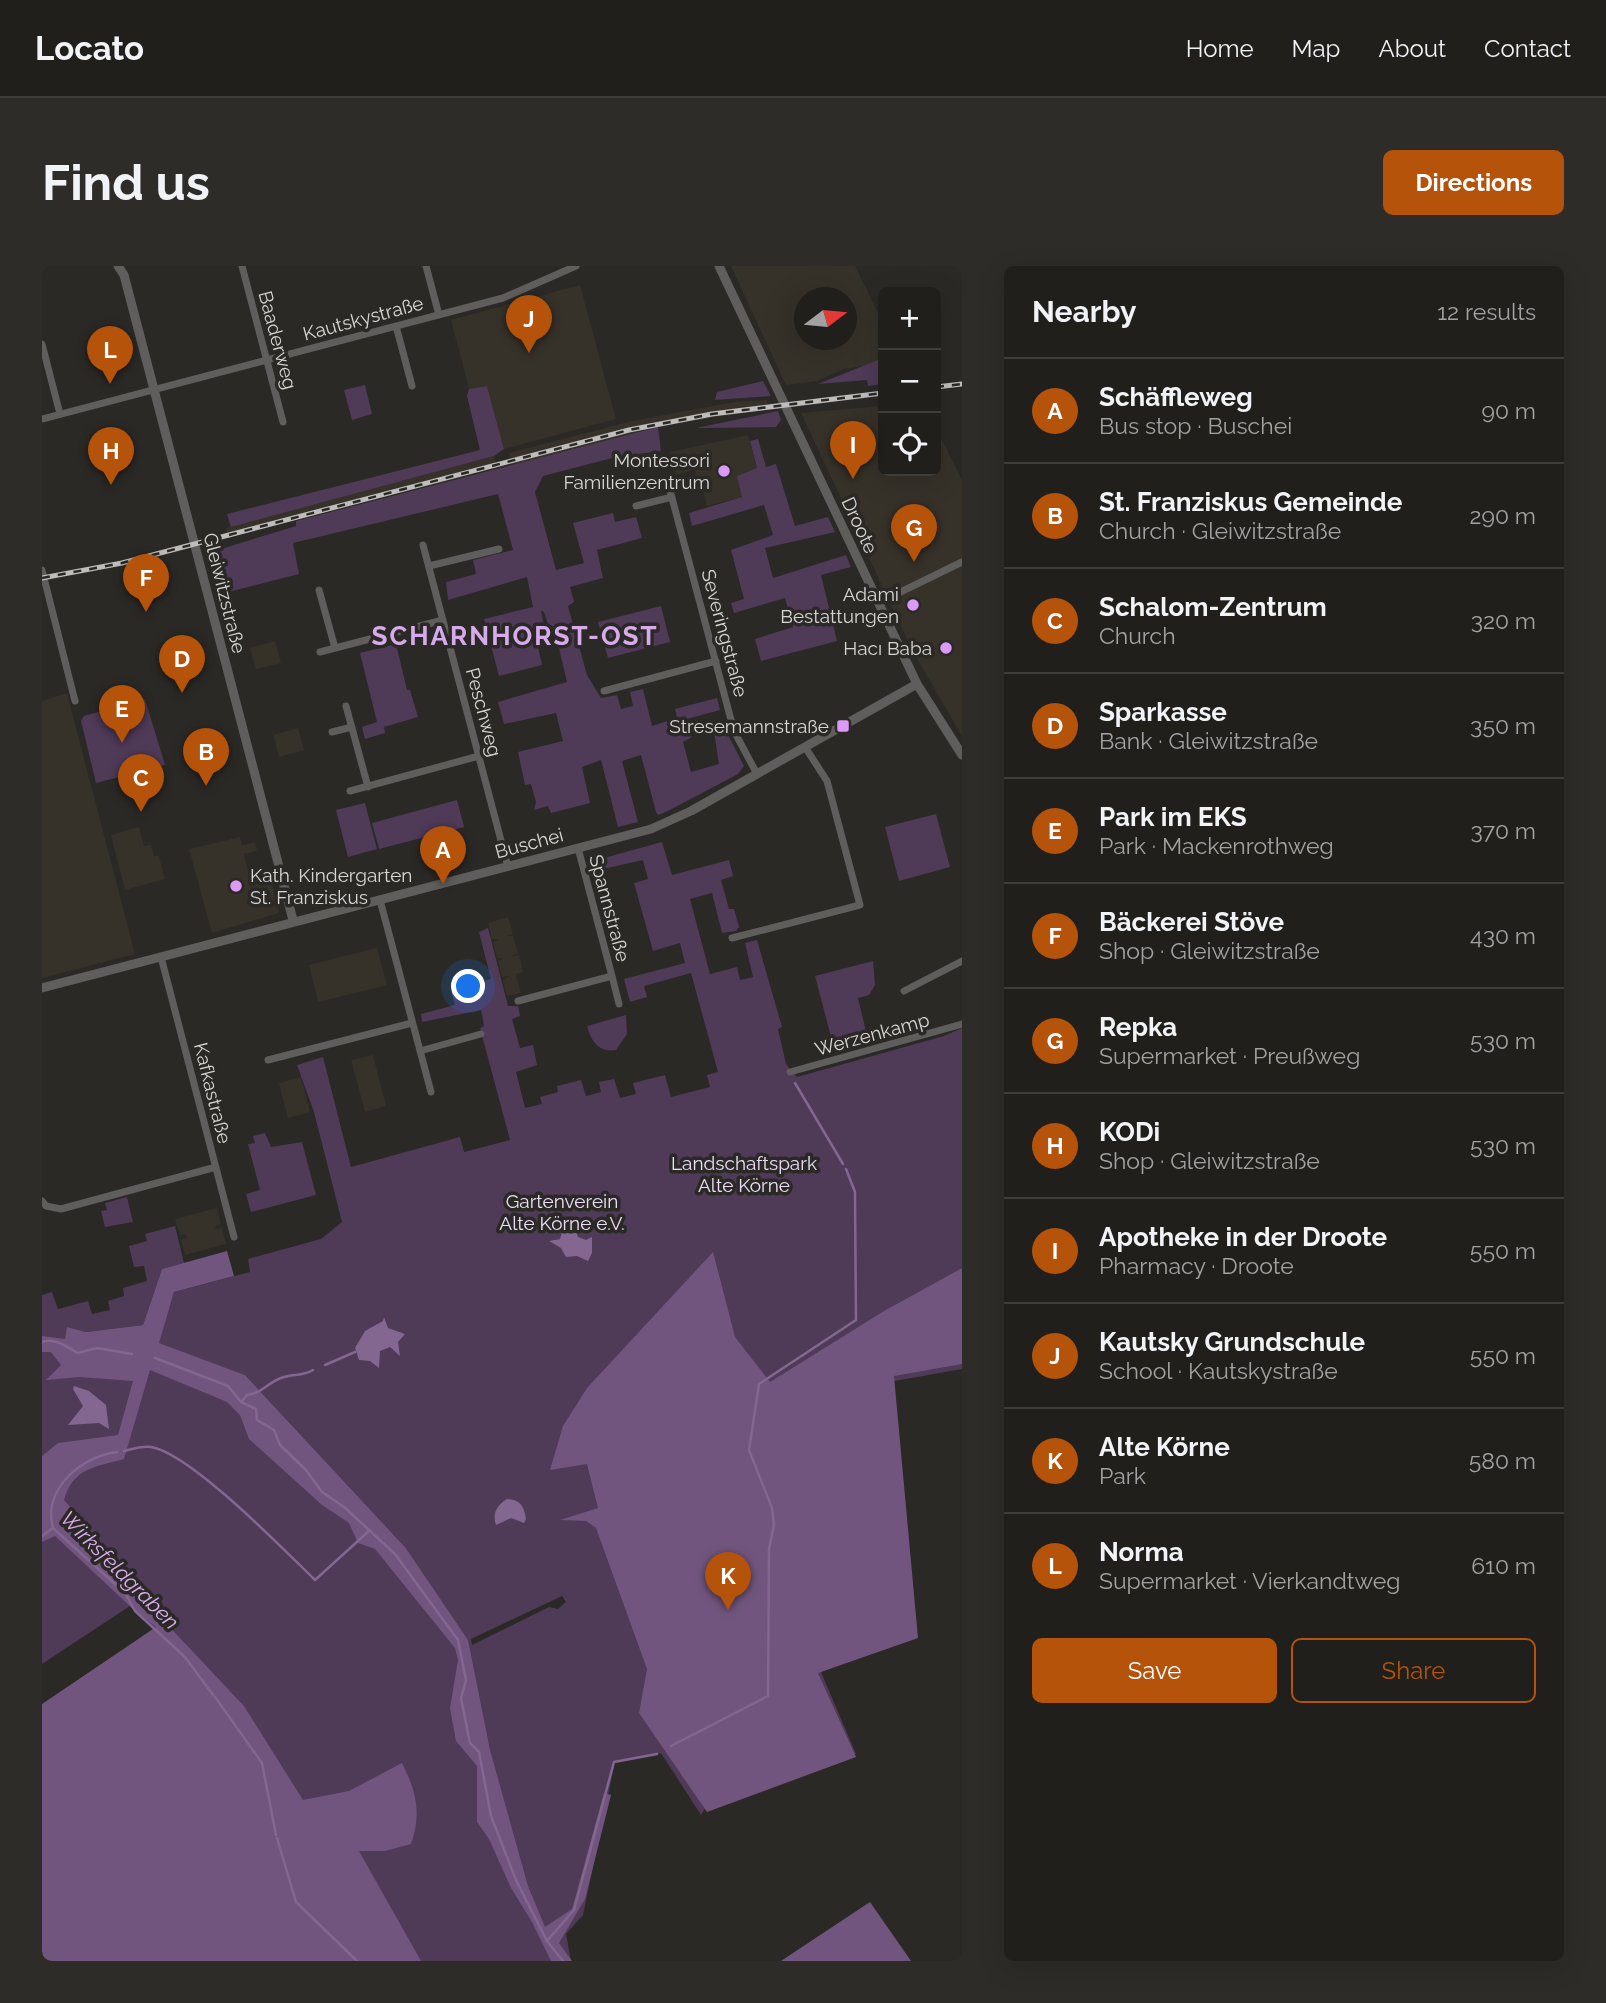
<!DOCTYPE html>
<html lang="en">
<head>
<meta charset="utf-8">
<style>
	body { margin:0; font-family:Raleway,sans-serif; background:#2d2c29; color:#f1f3f6 }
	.controls { position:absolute; right:21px; top:21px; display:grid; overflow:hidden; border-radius:10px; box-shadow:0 7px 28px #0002 }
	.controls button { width:63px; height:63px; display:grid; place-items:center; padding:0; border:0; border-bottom:2px solid #3d3d3b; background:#201f1c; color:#f1f3f6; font:35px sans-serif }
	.compass { position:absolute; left:752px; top:21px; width:63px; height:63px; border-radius:50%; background:#201f1c; box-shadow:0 7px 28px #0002; rotate:74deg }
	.you { position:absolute; left:427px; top:721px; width:24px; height:24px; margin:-18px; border:5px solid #fff; border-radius:50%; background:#1a73e8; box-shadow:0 0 0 10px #1a73e833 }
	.badge { display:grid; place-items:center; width:46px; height:46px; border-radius:50%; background:#b45309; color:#fff; font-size:23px; font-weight:700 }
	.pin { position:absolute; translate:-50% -58px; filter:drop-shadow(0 2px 4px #0008) }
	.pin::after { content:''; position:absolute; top:37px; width:24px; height:21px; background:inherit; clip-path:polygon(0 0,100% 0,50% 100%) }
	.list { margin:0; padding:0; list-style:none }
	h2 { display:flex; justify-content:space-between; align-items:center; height:91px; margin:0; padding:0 28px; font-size:30px }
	h2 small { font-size:23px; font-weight:400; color:#a2a2a3 }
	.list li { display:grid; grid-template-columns:46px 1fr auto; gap:21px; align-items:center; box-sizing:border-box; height:105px; padding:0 28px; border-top:2px solid #3d3d3b }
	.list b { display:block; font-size:26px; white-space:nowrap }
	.list p { margin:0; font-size:23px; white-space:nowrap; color:#a2a2a3 }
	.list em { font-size:23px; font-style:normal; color:#a2a2a3 }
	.actions { display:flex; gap:14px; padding:21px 28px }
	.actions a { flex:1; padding:16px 0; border:2px solid #b45309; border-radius:10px; text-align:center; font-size:24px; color:#b45309 }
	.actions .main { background:#b45309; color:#fff }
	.icon { flex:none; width:38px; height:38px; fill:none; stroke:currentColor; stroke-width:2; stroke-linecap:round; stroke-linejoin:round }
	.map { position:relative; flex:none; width:920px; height:1695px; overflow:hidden; border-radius:10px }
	header { display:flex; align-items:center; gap:42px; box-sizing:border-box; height:98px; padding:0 35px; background:#201f1c; border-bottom:2px solid #3d3d3b }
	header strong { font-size:33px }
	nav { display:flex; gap:38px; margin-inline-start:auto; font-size:24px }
	.intro { display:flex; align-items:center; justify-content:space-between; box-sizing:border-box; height:168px; padding:0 42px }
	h1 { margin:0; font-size:49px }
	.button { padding:18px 32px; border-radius:10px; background:#b45309; color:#fff; font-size:24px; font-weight:700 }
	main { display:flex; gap:42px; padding:0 42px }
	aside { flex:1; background:#201f1c; border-radius:10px; box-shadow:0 7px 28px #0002 }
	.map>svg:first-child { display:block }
	.built { fill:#363129; fill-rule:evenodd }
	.green { fill:#4f3a58; fill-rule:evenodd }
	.forest { fill:#71557e }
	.water { fill:#836790 }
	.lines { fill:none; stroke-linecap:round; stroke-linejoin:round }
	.stream { stroke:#836790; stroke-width:2.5 }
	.minor { stroke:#5f5e5d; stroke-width:7 }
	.tertiary { stroke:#5f5e5d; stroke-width:9 }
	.rail-casing { stroke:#bebdbb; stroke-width:5 }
	.rail { stroke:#2a2926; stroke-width:2.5; stroke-dasharray:8; stroke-linecap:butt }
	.poi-dot { fill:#da9af6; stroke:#2a2926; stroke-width:2.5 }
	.labels { text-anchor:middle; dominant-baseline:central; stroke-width:7; stroke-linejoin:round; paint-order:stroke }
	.street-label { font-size:19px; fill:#d7d6d4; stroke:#2a2926 }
	.poi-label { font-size:19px; fill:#d7d6d4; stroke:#2a2926; text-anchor:end }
	.park-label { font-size:19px; fill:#eedcf7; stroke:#2a2926 }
	.water-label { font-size:21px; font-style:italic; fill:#dbaeef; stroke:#2a2926 }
	.district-label { font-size:26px; font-weight:bold; letter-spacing:2px; fill:#d7abeb; stroke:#2a2926 }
</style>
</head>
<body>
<header>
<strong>Locato</strong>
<nav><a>Home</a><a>Map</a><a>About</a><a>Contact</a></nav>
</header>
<div class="intro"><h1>Find us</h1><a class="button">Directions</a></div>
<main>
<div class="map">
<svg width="920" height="1695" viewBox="0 0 920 1695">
	<rect width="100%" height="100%" fill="#2a2926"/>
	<!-- built -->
	<path class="built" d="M689,0H813L841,57V97L802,103L775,115L744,119ZM762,32H804V74H762Z
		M538,19L574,153L462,183L445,120L427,123L409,54Z
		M725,134L726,142L616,161L470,199L467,187L590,155L692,136Z
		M839,140L841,205H894V162L920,214V470L871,386L759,147Z
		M706,169L715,202L701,231L665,240L661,225L655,226L651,210L655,207L652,204L634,209L628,186Z
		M452,190L455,202L187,271L184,262Z
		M233,375L239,397L214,403L208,382Z
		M25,427L93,688L0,712V435Z
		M256,462L262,484L237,491L231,469Z
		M97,561L102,580L109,579L112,590H117L123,613L83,624L69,569Z
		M198,571L200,579L213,576L215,585L202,588L206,605L215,601L217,606L227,604L237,647L170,667L147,583Z
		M466,651L471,668L464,670H471L476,687L470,690L477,689L481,706L474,708L479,727L465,730L461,714L467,710L460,711L456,695L462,692H455L451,676L457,673H450L446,657Z
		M335,682L345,719L276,736L267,699Z
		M331,789L344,840L323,846L309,794Z
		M259,811L268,846L246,852L237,817Z
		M175,942L179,958L173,961L174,963L180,962L184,978L143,989L139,973L145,972L144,968L138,969L133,953Z"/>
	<!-- green -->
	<path class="green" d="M841,92V118L826,120L825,114L776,118Z
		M721,115L729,130L673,134L675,126Z
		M323,119L330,148L310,154L302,124Z
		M445,120L462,183L452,190L189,261L185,248L438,184L425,130L427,123Z
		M736,145L739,154L734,161L654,162Z
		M616,161L619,185L574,191L501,210L493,226L514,304L542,297L531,257L571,247L573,256L594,251L600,272L555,284L561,312L528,321L532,336L526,340L545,409L559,432L575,429L579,443L591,440L588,426L601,423L610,460L635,452L633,443L675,432L678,444L645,453L650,471L641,476L649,506L677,498L672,466L683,463L702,500L696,508L626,545L616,549L614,546L599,489L580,495L596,556L576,561L559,494L540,501L548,537L509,547L506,540L492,544L494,536L489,518L483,519L476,486L521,475L514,447L462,458L456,436L525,416L512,361L506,358L502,346L499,345L503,364L493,368L500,399L457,410L442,353L491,341L485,311L406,334L404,316L434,308L431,294L471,284L456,228L251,277L257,308L178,328L169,286L254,260V255Z
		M716,173L724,201L734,198L753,260L786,251L793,266L723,282L731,312L804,289L809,301L779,309L795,375L719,395L713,373L751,361L743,332L692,347L689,337L702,333L689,284L731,269L722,239L650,260L647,247L700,231L695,210L715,202L708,175Z
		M619,340L628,376L566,392L556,356Z
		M354,378L365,424H368L376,451L342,461L343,467L323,473L320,461L335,456L318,387Z
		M103,433L123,499L54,517L39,455L42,450Z
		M415,534L422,561L337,583L330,557Z
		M323,537L335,583L306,591L294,544Z
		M894,548L908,601L857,615L843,561Z
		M620,576L630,609L687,594L691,610L679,614L687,643H692L697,661L694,665L680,667L670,627L648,633L668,708L695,701L698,714L711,711L703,677L715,674L740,761L736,763L744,798L755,811L902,770L920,762V1002L843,1045L920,1004V1103L847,1116L872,1367L779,1406L814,1488L664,1541L659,1549L619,1487L573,1496L541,1649L524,1668L529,1695H0L136,1386L93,1345L91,1338L0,1398V1029L10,1026L16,1043L46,1035L50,1048L68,1044L66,1035L82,1030L81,1022L105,1015L102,1000L92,1001L87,980L105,975L103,968L133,960L142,997L120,1003L101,1059L44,1066L25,1061L150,1100L363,1281L203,1109L116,1077L132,1026L208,1006L206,993L279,973L300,956L272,846L255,799L281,791L309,901L418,871L422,886L468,874L438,762L442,760L439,744L380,756L379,748L413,739L409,725L449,713L437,666L446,662L466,740H476L478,750L470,753L478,782L491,779L495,799L474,806L483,842L500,838L498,831L516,826L515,820L539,814L544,830L559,826L557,816L572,813L578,832L594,828L591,817L623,809L629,831L668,821L665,809L676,806L649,707L602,720L605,731L588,736L582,713L643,697L638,677L611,685L592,617L606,613L601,594L552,605L551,595ZM520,1330L524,1336L516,1343L507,1341L430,1379L429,1373Z
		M831,695L833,719L827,729L816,732L827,778L793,786L773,710Z
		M584,749L585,768L574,784C557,787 549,775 545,760Z
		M223,867L229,881L260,876L274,929L209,946L204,928L218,924L206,878L213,877L211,870Z
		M85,931L91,956L63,961L59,945L65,944L63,937Z"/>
	<!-- forest -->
	<path class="forest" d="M185,985L192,1010L132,1026L117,1077L203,1109L363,1281L426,1374L448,1484L486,1620L503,1661L530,1643L562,1527L569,1529L543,1633L517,1677L530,1695H509L490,1656L469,1622L447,1573L435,1556V1500L414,1475L408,1442L416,1394L413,1382L333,1283L316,1277L307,1257L280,1239L207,1173L198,1149L185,1136L108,1104L82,1193C53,1201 31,1202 22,1234L87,1308L121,1354L202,1440L261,1534L307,1525L360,1497C374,1525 380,1547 369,1578L343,1585H317L379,1695H0V1438L114,1361L93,1345L13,1270L0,1276V1190L16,1177L76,1169L91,1115L37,1111L4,1114L19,1099L9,1086H0V1070L23,1073L25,1061L44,1066L101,1059L120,1003Z
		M671,986L693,1071L728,1116L842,1045L920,1002V1098L852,1110L876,1372L776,1407L814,1491L665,1546L597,1447L605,1403L554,1262L544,1255L518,1254L556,1242L545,1198L508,1204L521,1160L545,1122Z
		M828,1636L869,1695H739Z"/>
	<!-- water -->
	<path class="water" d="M539,952L534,965L536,971L544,974L550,971V987L546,995L535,990L524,991L519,982L507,975L518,973L522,959L528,966Z
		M342,1051L346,1062L363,1068L356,1076L358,1090L348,1081L338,1085L337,1102L328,1095L317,1094L313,1082L323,1065L341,1055Z
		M32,1120L47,1125L64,1139L67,1163L57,1157L26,1159L41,1140L31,1123Z
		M465,1233C479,1234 482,1241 484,1253L482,1257L469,1252L454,1259C450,1247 455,1239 465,1233Z"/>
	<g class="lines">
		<!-- stream -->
		<path class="stream" d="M753,817L801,898
			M0,1076C12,1071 25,1081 36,1087L55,1082L90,1088
			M113,1092L186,1120L199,1136L214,1143L215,1154L232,1164L238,1179L264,1204L280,1226L302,1241L353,1288L416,1374L424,1414L419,1432L428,1477L437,1486L449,1550L474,1614L505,1675L521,1695
			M283,1099L313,1086
			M199,1136L205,1129C221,1127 225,1117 239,1112C251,1107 260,1111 271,1104
			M82,1185C90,1183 100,1180 109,1181C148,1187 242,1284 273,1314L328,1264
			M75,1186C41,1190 0,1222 11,1262L83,1327L93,1345L143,1391L171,1429
			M0,1270L11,1262
			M173,1431L220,1497L234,1569
			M629,1480L726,1430L727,1283L732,1259L730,1242L707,1184L717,1118L814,1054L813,926L804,903
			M235,1572L254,1636L315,1695
			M505,1675L532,1644L572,1496L615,1488"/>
		<!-- minor -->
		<path class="minor" d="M200,0L241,156
			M384,0L397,49
			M354,60L370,120
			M0,78L18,148
			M0,153L461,32L534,0
			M626,217L692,465L715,508
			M594,240L630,231
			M381,279L466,601
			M387,300L457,283
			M0,304L33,435
			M277,324L293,382
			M836,337L920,296
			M278,386L401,354
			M562,425L674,395
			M304,440L326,521
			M290,466L310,461
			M308,525L437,490
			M338,634L389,826
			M690,672L818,639L785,515L763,481
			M119,691L192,971
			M570,710L577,738
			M862,725L920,695
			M476,735L570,710L536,582
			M378,785L439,768
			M226,794L370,757
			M748,806L920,758
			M0,935L4,940L19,943L174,901"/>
		<!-- tertiary -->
		<path class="tertiary" d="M76,0L82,9L251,654
			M677,0L875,418L920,489
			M0,722L609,563L649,545L875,418"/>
		<!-- rail casing -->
		<g class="rail-casing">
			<path id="rail" d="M894,121L920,118
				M0,312L80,297L587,164L670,148L841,127"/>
		</g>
		<!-- rail -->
		<use href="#rail" class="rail"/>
	</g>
	<!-- markers -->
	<g class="poi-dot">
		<circle cx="682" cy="205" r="7"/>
		<circle cx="871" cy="339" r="7"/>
		<circle cx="904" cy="382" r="7"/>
		<rect x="794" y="453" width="14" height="14" rx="3.5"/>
		<circle cx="194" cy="620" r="7"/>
	</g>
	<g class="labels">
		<!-- street labels -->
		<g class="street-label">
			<text transform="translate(321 52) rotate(-15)">Kautskystraße</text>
			<text transform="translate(236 74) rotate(75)">Baaderweg</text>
			<text transform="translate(818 259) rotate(65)">Droote</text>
			<text transform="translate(183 327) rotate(76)">Gleiwitzstraße</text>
			<text transform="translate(683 367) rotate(75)">Severingstraße</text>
			<text transform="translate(442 446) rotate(75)">Peschweg</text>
			<text transform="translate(487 577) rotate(-15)">Buschei</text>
			<text transform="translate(568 642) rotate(75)">Spannstraße</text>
			<text transform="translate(830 768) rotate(-15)">Werzenkamp</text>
			<text transform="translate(171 827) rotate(76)">Kafkastraße</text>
		</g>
		<!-- poi labels -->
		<g class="poi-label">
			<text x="668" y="194">Montessori<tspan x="668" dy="22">Familienzentrum</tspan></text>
			<text x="857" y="328">Adami<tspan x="857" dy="22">Bestattungen</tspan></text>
			<text x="890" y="382">Hacı Baba</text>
			<text x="787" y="460">Stresemannstraße</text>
			<text x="208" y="609" text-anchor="start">Kath. Kindergarten<tspan x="208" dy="22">St. Franziskus</tspan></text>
		</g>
		<!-- park labels -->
		<g class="park-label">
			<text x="702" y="897">Landschaftspark<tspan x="702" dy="22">Alte Körne</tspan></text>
			<text x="520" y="935">Gartenverein<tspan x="520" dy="22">Alte Körne e.V.</tspan></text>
		</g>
		<!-- water labels -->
		<g class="water-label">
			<text transform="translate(78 1304) rotate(45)">Wirksfeldgraben</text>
		</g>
		<!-- district labels -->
		<g class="district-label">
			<text x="473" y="370">SCHARNHORST-OST</text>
		</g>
	</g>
</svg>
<div class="controls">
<button>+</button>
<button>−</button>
<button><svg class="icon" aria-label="locate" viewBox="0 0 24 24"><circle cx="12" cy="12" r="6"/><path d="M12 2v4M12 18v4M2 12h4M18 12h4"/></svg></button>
</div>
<svg class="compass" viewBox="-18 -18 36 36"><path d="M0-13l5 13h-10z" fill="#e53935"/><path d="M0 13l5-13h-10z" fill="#a2a2a3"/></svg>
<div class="you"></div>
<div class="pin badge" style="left:401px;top:618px">A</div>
<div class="pin badge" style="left:164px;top:520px">B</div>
<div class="pin badge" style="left:99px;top:546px">C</div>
<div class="pin badge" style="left:140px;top:427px">D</div>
<div class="pin badge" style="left:80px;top:477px">E</div>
<div class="pin badge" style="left:104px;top:346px">F</div>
<div class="pin badge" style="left:872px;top:296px">G</div>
<div class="pin badge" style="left:69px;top:219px">H</div>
<div class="pin badge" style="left:811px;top:213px">I</div>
<div class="pin badge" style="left:487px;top:87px">J</div>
<div class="pin badge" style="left:686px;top:1344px">K</div>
<div class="pin badge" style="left:68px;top:118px">L</div>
</div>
<aside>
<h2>Nearby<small>12 results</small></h2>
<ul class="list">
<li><span class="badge">A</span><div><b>Schäffleweg</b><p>Bus stop · Buschei</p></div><em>90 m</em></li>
<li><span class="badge">B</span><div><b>St. Franziskus Gemeinde</b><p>Church · Gleiwitzstraße</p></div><em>290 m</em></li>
<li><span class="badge">C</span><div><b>Schalom-Zentrum</b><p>Church</p></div><em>320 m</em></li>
<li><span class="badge">D</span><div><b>Sparkasse</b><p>Bank · Gleiwitzstraße</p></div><em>350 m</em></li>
<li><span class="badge">E</span><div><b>Park im EKS</b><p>Park · Mackenrothweg</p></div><em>370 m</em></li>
<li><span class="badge">F</span><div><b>Bäckerei Stöve</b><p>Shop · Gleiwitzstraße</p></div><em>430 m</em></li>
<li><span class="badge">G</span><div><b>Repka</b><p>Supermarket · Preußweg</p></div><em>530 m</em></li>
<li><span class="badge">H</span><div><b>KODi</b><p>Shop · Gleiwitzstraße</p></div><em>530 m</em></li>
<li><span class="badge">I</span><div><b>Apotheke in der Droote</b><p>Pharmacy · Droote</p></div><em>550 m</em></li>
<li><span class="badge">J</span><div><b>Kautsky Grundschule</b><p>School · Kautskystraße</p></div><em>550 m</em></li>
<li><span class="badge">K</span><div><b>Alte Körne</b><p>Park</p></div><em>580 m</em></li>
<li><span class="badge">L</span><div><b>Norma</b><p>Supermarket · Vierkandtweg</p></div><em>610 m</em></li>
</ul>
<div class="actions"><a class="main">Save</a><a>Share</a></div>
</aside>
</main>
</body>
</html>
